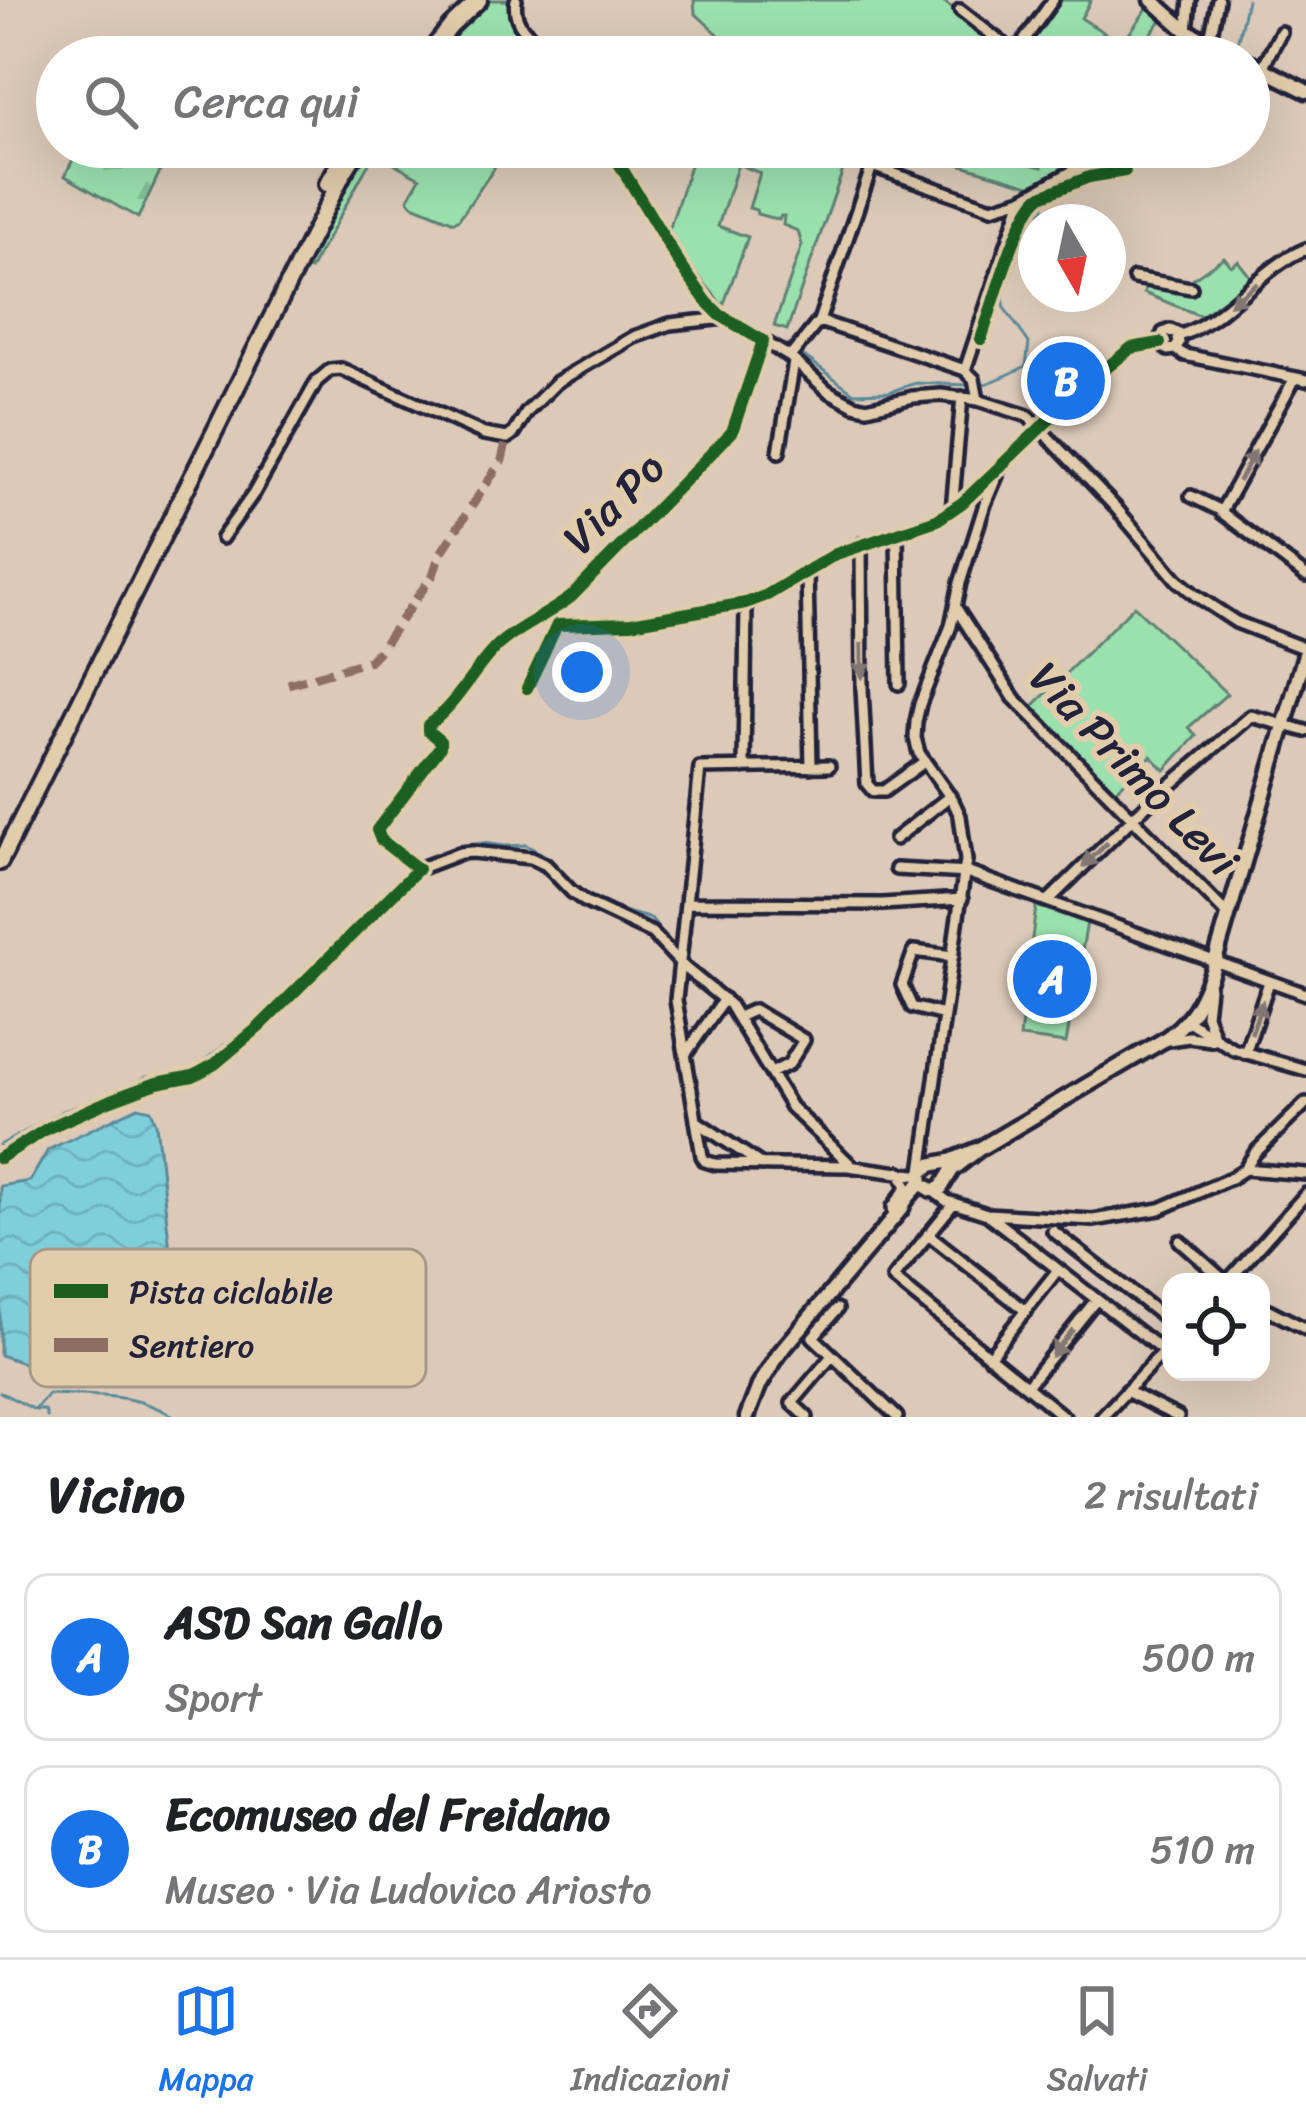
<!DOCTYPE html>
<html lang="it">
<head>
<meta charset="utf-8">
<style>
	body { margin:0; font-family:Sriracha,sans-serif; background:#f2f2f2; color:#202124 }
	.controls { position:absolute; right:36px; bottom:36px; display:grid; overflow:hidden; border-radius:24px; box-shadow:0 12px 48px #0002 }
	.controls button { width:108px; height:108px; display:grid; place-items:center; padding:0; border:0; border-bottom:3px solid #e0e0e0; background:#fff; color:#202124; font:60px sans-serif }
	.compass { position:absolute; left:1018px; top:204px; width:108px; height:108px; border-radius:50%; background:#fff; box-shadow:0 12px 48px #0002; rotate:171deg }
	.you { position:absolute; left:582px; top:672px; width:42px; height:42px; margin:-30px; border:9px solid #fff; border-radius:50%; background:#1a73e8; box-shadow:0 0 0 18px #1a73e833 }
	.badge { display:grid; place-items:center; width:78px; height:78px; border-radius:50%; background:#1a73e8; color:#fff; font-size:39px; font-weight:700 }
	.pin { position:absolute; translate:-50% -50%; border:6px solid #fff; box-shadow:0 3px 12px #0006 }
	.list { margin:0; padding:0; list-style:none }
	h2 { display:flex; justify-content:space-between; align-items:center; height:156px; margin:0; padding:0 48px; font-size:51px }
	h2 small { font-size:39px; font-weight:400; color:#757577 }
	.list li { display:grid; grid-template-columns:78px 1fr auto; gap:36px; align-items:center; box-sizing:border-box; height:168px; margin:0 24px 24px; padding:0 24px; border:3px solid #e0e0e0; border-radius:24px }
	.list b { display:block; font-size:45px; white-space:nowrap }
	.list p { margin:0; font-size:39px; white-space:nowrap; color:#757577 }
	.list em { font-size:39px; font-style:normal; color:#757577 }
	.icon { flex:none; width:66px; height:66px; fill:none; stroke:currentColor; stroke-width:2; stroke-linecap:round; stroke-linejoin:round }
	.map { position:relative; flex:none; width:1306px; height:1417px; overflow:hidden }
	.search { position:absolute; background:#fff; box-shadow:0 12px 48px #0002; left:36px; right:36px; top:36px; height:132px; display:flex; align-items:center; gap:30px; box-sizing:border-box; padding:0 42px; border-radius:66px; color:#757577; font-size:45px }
	.sheet { height:540px; background:#fff }
	nav { display:flex; justify-content:space-around; align-items:center; box-sizing:border-box; height:168px; border-top:3px solid #e0e0e0; background:#fff; font-size:33px; color:#757577 }
	nav a { display:grid; justify-items:center; gap:6px }
	nav .on { color:#1a73e8 }
	.map>svg:first-child { display:block }
	.grass { fill:#9be1ae; stroke:#5e8274; stroke-width:3 }
	.forest { fill:url(#forest-firs); stroke:#5e8274; stroke-width:3 }
	.water { fill:url(#water-waves); stroke:#5a8a9a; stroke-width:3 }
	.lines { fill:none; stroke-linecap:round; stroke-linejoin:round }
	.stream { stroke:#5a8a9a; stroke-width:3 }
	.minor-casing { stroke:#22223b; stroke-width:18 }
	.major-casing { stroke:#22223b; stroke-width:21 }
	.highway-casing { stroke:#22223b; stroke-width:22 }
	.minor { stroke:#e1ccab; stroke-width:9 }
	.major { stroke:#e1ccab; stroke-width:12 }
	.highway { stroke:#e1ccab; stroke-width:14 }
	.quiet { stroke:#8d6e63; stroke-width:9; stroke-dasharray:18 9; stroke-linecap:butt }
	.cycleway-casing { stroke:#e1ccab; stroke-width:20 }
	.cycleway { stroke:#1b5e20; stroke-width:12 }
	.oneway { fill:#827773 }
	.labels { text-anchor:middle; dominant-baseline:central; stroke-width:12; stroke-linejoin:round; paint-order:stroke }
	.street-label { font-size:45px; fill:#22223b; stroke:#e1ccab }
	.key { fill:#e1ccab; stroke:#a89989; stroke-width:3 }
	.key-label { font-size:33px; fill:#22223b }
</style>
</head>
<body>
<div class="map">
<svg width="1306" height="1417" viewBox="0 0 1306 1417">
	<defs>
		<pattern id="forest-firs" width="22" height="20" patternUnits="userSpaceOnUse" patternTransform="scale(3)"><rect width="22" height="20" fill="#9be1ae"/><path d="M5 1l3.5 6h-7zM16 11l3.5 6h-7z" fill="#85c197"/></pattern>
		<pattern id="water-waves" width="16" height="10" patternUnits="userSpaceOnUse" patternTransform="scale(3)"><rect width="16" height="10" fill="#7fcfda"/><path d="M0 5q4-4 8 0t8 0" fill="none" stroke="#6db1bc"/></pattern>
	</defs>
	<rect width="100%" height="100%" fill="#dcc9b8"/>
	<filter id="ink" filterUnits="userSpaceOnUse"><feTurbulence type="fractalNoise" baseFrequency=".00833" numOctaves="2"/><feDisplacementMap in="SourceGraphic" scale="24" xChannelSelector="R" yChannelSelector="G"/><feConvolveMatrix kernelMatrix="1 2 1 2 8 2 1 2 1" color-interpolation-filters="sRGB"/></filter>
	<g filter="url(#ink)">
		<!-- grass -->
		<path class="grass" d="M485,0H512C506,26 528,44 549,57H432Z
			M694,0H942L989,38L975,57H727L730,45L695,13Z
			M1057,0H1091L1081,18L1122,44L1148,7L1162,19L1134,57H1020L1023,46Z
			M365,147H537L527,160L501,153L493,170L459,219L454,222L413,205L408,199L420,178C404,170 391,160 374,154L310,270L300,267Z
			M696,147H851L787,330L774,326L802,245L798,231L783,225L784,216H781L779,220L757,214L756,210L749,208L760,173L738,164L718,226L748,237L722,309L693,277L667,236Z
			M901,147H972L971,154L990,159L992,155L1042,167L1048,147H1104L1033,186Z
			M1224,257L1231,266L1238,261L1252,279L1201,316L1144,293L1149,273L1188,282Z
			M1134,606L1227,694L1189,727L1196,736L1165,770L1151,756L1113,793L1030,709Z
			M1036,906L1087,922L1066,1043L1020,1037Z"/>
		<!-- forest -->
		<path class="forest" d="M79,147H149L167,157L138,218L65,176Z"/>
		<!-- water -->
		<path class="water" d="M138,1107L151,1110L156,1123L184,1376C162,1388 76,1375 47,1370C31,1367 16,1360 0,1355V1186L30,1181L48,1150Z"/>
		<g class="lines">
			<!-- stream -->
			<path class="stream" d="M1238,39L1247,0
				M804,356L854,393L889,392L916,383L969,385
				M979,385C987,385 1016,371 1026,366L1029,343L1005,309L1003,297L1031,218L1044,208L1043,199
				M419,863L457,846L483,843L504,846L526,845L548,857L579,890L610,907L651,919L675,951
				M0,1145L63,1111L119,1091L146,1077L191,1071L256,1020L411,871
				M0,1392L35,1410L48,1394C95,1396 133,1392 175,1417
				M36,1410H45L47,1417"/>
			<!-- minor casing -->
			<g class="minor-casing">
				<path id="minor" d="M516,0C511,30 538,41 560,57
					M960,10L1015,53L1053,0
					M1187,31L1190,0
					M1209,44L1218,0
					M1262,68L1281,32
					M609,147L681,266L720,315L790,357L828,391L854,405L867,408L913,397L941,395L978,400L1028,416L1116,508L1177,580L1195,595L1236,622L1306,649
					M1134,278L1191,288
					M819,321L965,370L974,379L978,400
					M1179,336C1228,319 1259,268 1306,249
					M763,341L732,432L571,597C549,614 517,628 498,645C472,670 458,704 428,725V731L440,741V747L377,830L381,840L418,869L460,853L472,852L531,858L546,865L572,892L586,902L652,933L685,968L729,1004L791,1107L852,1166
					M1175,349L1179,343L1177,333L1170,330L1163,333L1160,343L1168,350L1175,349L1185,355L1306,380
					M790,357L819,321L872,166L992,208L1022,199L1102,155L1144,147
					M965,370L1022,199
					M1295,378L1221,512L1306,576
					M779,452L794,362
					M1191,496L1222,511
					M952,510L962,397
					M897,533L899,684
					M222,538L254,493L317,381L330,370L341,369L484,434L507,438L514,433L527,412L557,382L634,337L670,324L725,318
					M861,544L862,688L867,784L873,791H884L924,762
					M807,572L811,767
					M956,608L1014,698L1228,915
					M527,688L557,625L631,623L746,603L767,595L836,554L937,520L962,503L1082,388L1131,348L1160,343
					M829,766L700,768L676,1000L702,1156L705,1161L715,1164L848,1166L921,1176
					M744,768L746,603
					M895,839L950,796
					M896,869L969,873L1306,994
					M1048,901L1140,811L1251,716L1306,731
					M686,903L882,904L962,899
					M1209,988L1206,1015L1214,1036
					M944,1015L912,1007L902,985L914,951L953,956
					M738,1017L754,1010L804,1040L789,1064L771,1073
					M1188,1021L1233,1049L1306,1070
					M1168,1040L1189,1037L1211,1040
					M1245,1053L1269,982
					M685,1055L724,999
					M696,1121L762,1165
					M1245,1169L1255,1153L1306,1103
					M922,1171L966,860L960,816L953,801L919,753L915,738L916,722L920,704L951,626L960,583L985,504L999,471
					M932,1190L947,1201L987,1214L1093,1220L1160,1209L1231,1178L1245,1169L1306,1174
					M954,1203L893,1278L1064,1417
					M894,1215L893,1207L907,1187L900,1172
					M988,1215L1163,1351
					M1053,1231L1171,1323
					M928,1234L1026,1311
					M1180,1241L1226,1282
					M1227,1282L1306,1194
					M1261,1306L1306,1329
					M837,1309L813,1337L897,1417
					M989,1357L1057,1271
					M1027,1386L1096,1300
					M1126,1391L1178,1417
					M807,1417L792,1403L832,1356
					M1102,1417L1171,1344"/>
			</g>
			<!-- major casing -->
			<g class="major-casing">
				<path id="major" d="M1152,0L1187,31L1239,57
					M1249,62L1306,91
					M979,1149L950,1161L930,1165L921,1173L922,1184L932,1190L941,1188L952,1170L979,1149L1162,1041C1190,1023 1201,1002 1212,971L1306,651
					M747,1417L759,1386L779,1354L902,1208C905,1197 916,1191 921,1181"/>
			</g>
			<!-- highway casing -->
			<g class="highway-casing">
				<path id="highway" d="M426,57L451,26L479,0
					M327,184L349,147
					M0,862L343,174L360,147"/>
			</g>
			<!-- minor -->
			<use href="#minor" class="minor"/>
			<!-- major -->
			<use href="#major" class="major"/>
			<!-- highway -->
			<use href="#highway" class="highway"/>
			<!-- quiet -->
			<path class="quiet" d="M288,684L369,661L378,652L433,575L439,556L502,460L507,438"/>
			<!-- cycleway casing -->
			<g class="cycleway-casing">
				<path id="cycleway" d="M981,339C993,306 1016,218 1039,197L1089,177L1125,171L1123,164L1129,147
					M527,688L557,625L631,623L746,603L767,595L836,554L937,520L962,503L1082,388L1131,348L1160,343
					M0,1158L48,1128L111,1100L157,1083L193,1076L215,1064L259,1027L418,869L381,840L377,830L440,747V741L428,731V725C458,704 472,670 498,645C517,628 549,614 571,597L732,432L763,341L720,315L707,302L681,266L609,147"/>
			</g>
			<!-- cycleway -->
			<use href="#cycleway" class="cycleway"/>
		</g>
		<!-- one-way arrows -->
		<defs><path id="oneway-solid" d="M-6-.8H1V-3.2L6.5 0L1 3.2V.8H-6Z" transform="scale(3)"/></defs>
		<g class="oneway">
			<use href="#oneway-solid" transform="translate(1243 294) rotate(142)"/>
			<use href="#oneway-solid" transform="translate(1247 466) rotate(-61)"/>
			<use href="#oneway-solid" transform="translate(862 661) rotate(89)"/>
			<use href="#oneway-solid" transform="translate(1095 855) rotate(136)"/>
			<use href="#oneway-solid" transform="translate(1257 1017) rotate(-71)"/>
			<use href="#oneway-solid" transform="translate(1062 1343) rotate(129)"/>
		</g>
	</g>
	<g class="labels">
		<!-- street labels -->
		<g class="street-label">
			<text transform="translate(614 503) rotate(-45)">Via Po</text>
			<text transform="translate(1134 769) rotate(46)">Via Primo Levi</text>
		</g>
	</g>
	<!-- legend -->
	<rect x="30" y="1249" width="396" height="138" rx="18" class="key"/>
	<rect x="54" y="1284" width="54" height="14" fill="#1b5e20"/>
	<rect x="54" y="1338" width="54" height="14" fill="#8d6e63"/>
	<g class="key-label">
		<text x="129" y="1303">Pista ciclabile</text>
		<text x="129" y="1357">Sentiero</text>
	</g>
</svg>
<div class="controls">
<button><svg class="icon" aria-label="locate" viewBox="0 0 24 24"><circle cx="12" cy="12" r="6"/><path d="M12 2v4M12 18v4M2 12h4M18 12h4"/></svg></button>
</div>
<svg class="compass" viewBox="-18 -18 36 36"><path d="M0-13l5 13h-10z" fill="#e53935"/><path d="M0 13l5-13h-10z" fill="#757577"/></svg>
<div class="you"></div>
<div class="pin badge" style="left:1052px;top:979px">A</div>
<div class="pin badge" style="left:1066px;top:381px">B</div>
<div class="search"><svg class="icon" aria-label="search" viewBox="0 0 24 24"><circle cx="10" cy="10" r="6"/><path d="M15 15l6 6"/></svg>Cerca qui</div>
</div>
<section class="sheet">
<h2>Vicino<small>2 risultati</small></h2>
<ul class="list">
<li><span class="badge">A</span><div><b>ASD San Gallo</b><p>Sport</p></div><em>500 m</em></li>
<li><span class="badge">B</span><div><b>Ecomuseo del Freidano</b><p>Museo · Via Ludovico Ariosto</p></div><em>510 m</em></li>
</ul>
</section>
<nav>
<a class="on"><svg class="icon" aria-label="map" viewBox="0 0 24 24"><path d="M3 6l6-2 6 2 6-2v14l-6 2-6-2-6 2zM9 4v14M15 6v14"/></svg>Mappa</a>
<a><svg class="icon" aria-label="directions" viewBox="0 0 24 24"><path d="M12 3l9 9-9 9-9-9zM9 14v-3h6M13 9l2 2-2 2"/></svg>Indicazioni</a>
<a><svg class="icon" aria-label="saved" viewBox="0 0 24 24"><path d="M7 4h10v16l-5-4-5 4z"/></svg>Salvati</a>
</nav>
</body>
</html>
